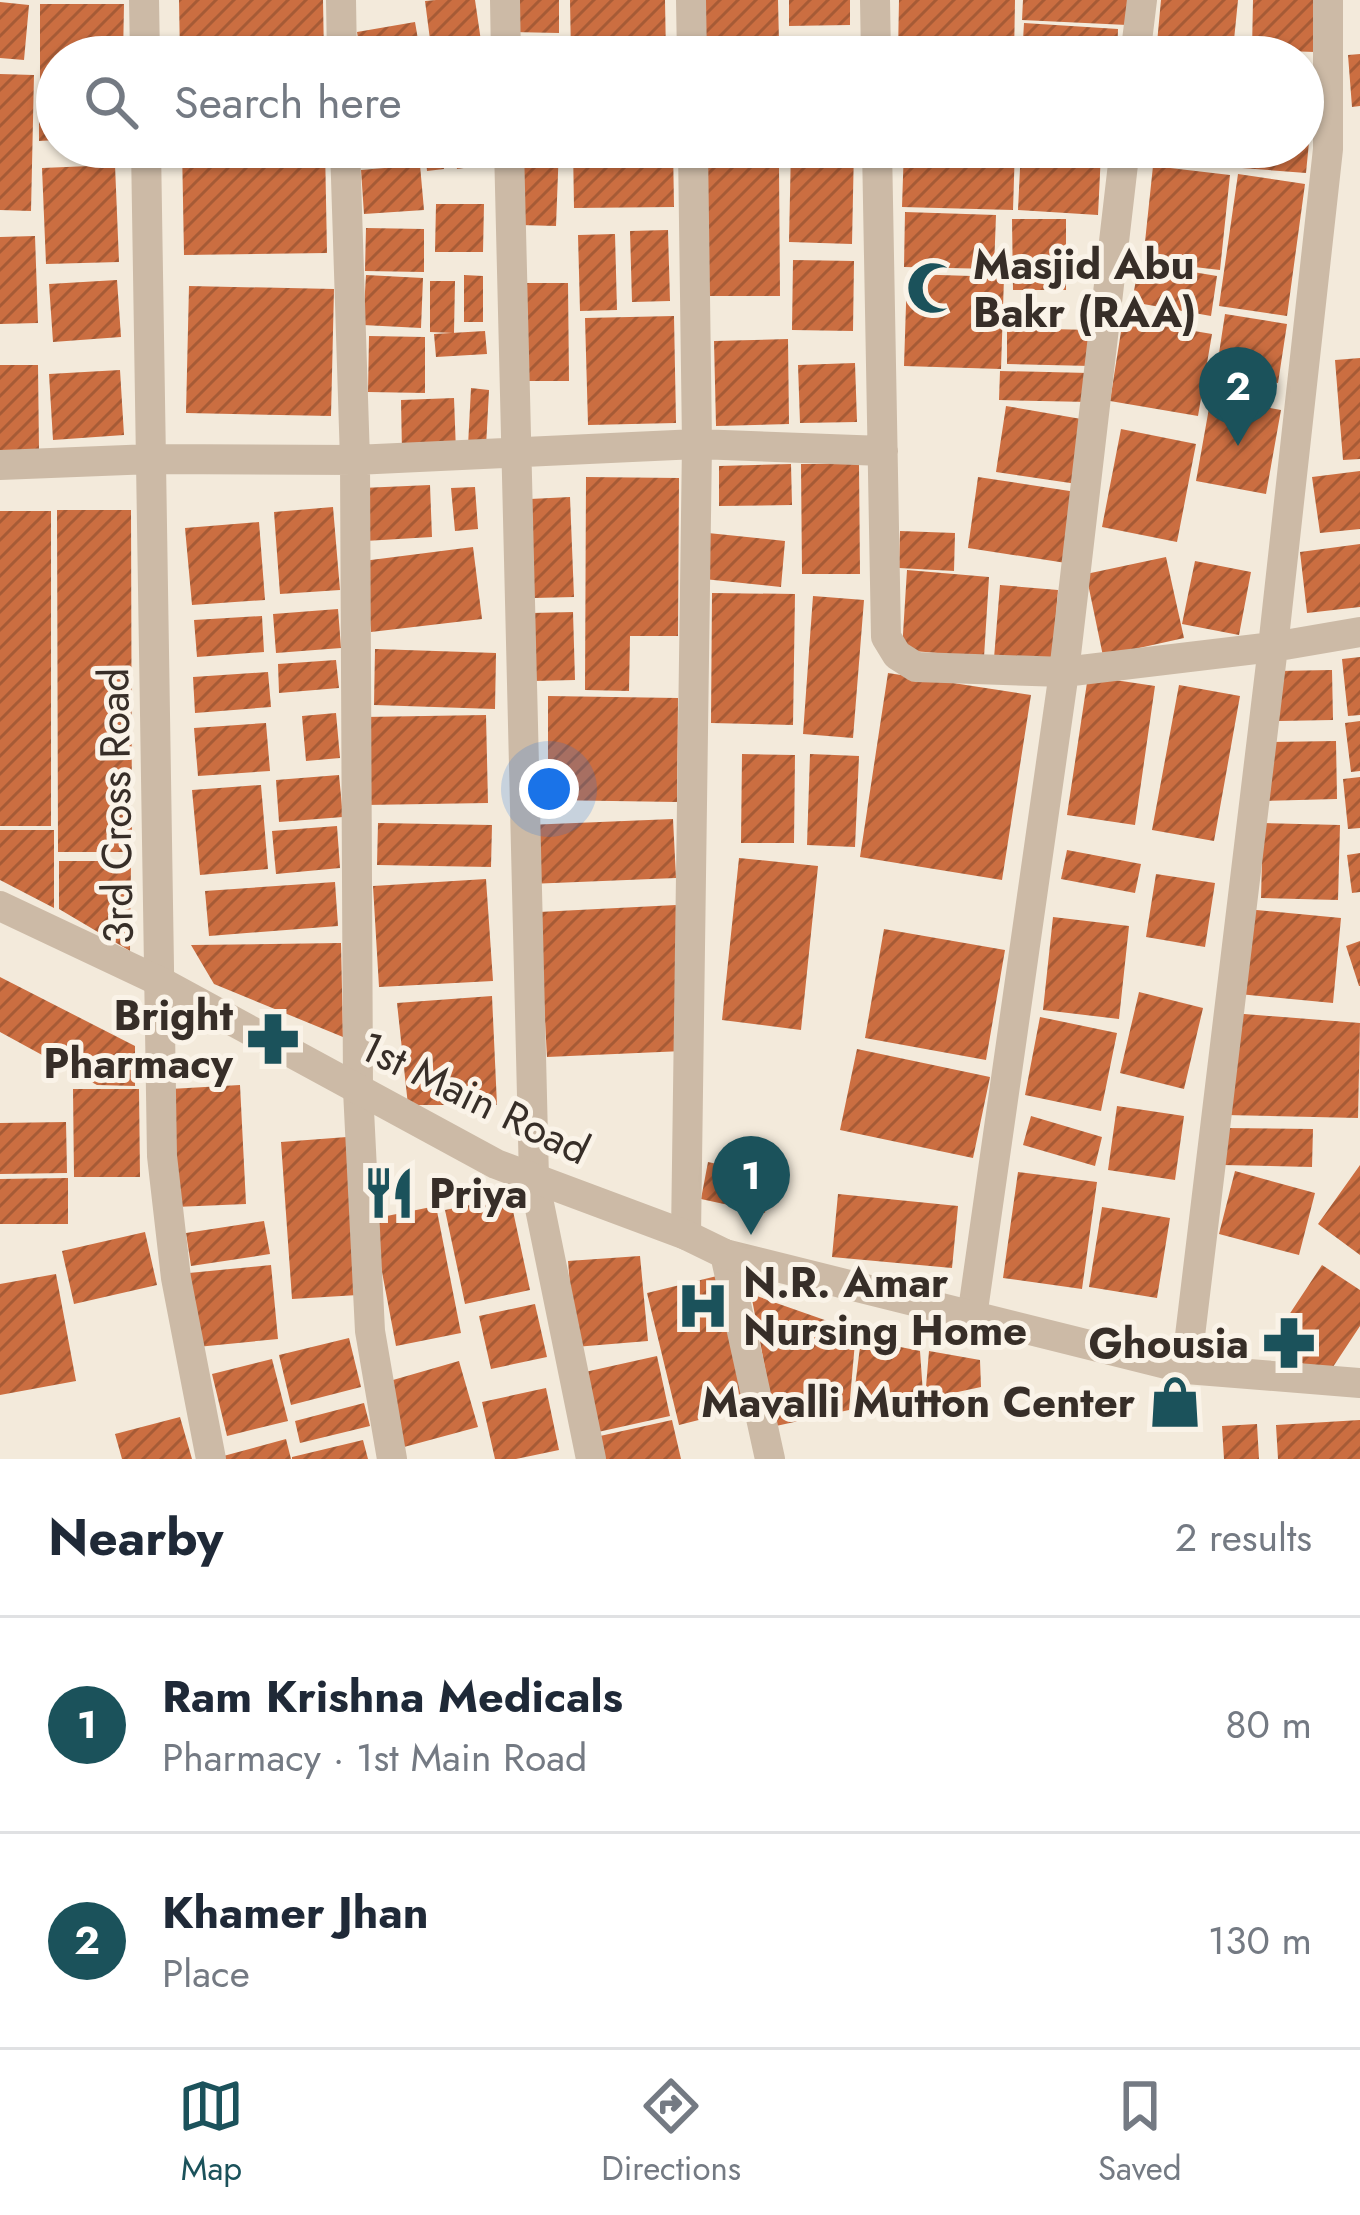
<!DOCTYPE html>
<html lang="en">
<head>
<meta charset="utf-8">
<style>
	body { margin:0; font-family:Jost,sans-serif; background:#f6f6f7; color:#1f2937 }
	.you { position:absolute; left:549px; top:789px; width:42px; height:42px; margin:-30px; border:9px solid #fff; border-radius:50%; background:#1a73e8; box-shadow:0 0 0 18px #1a73e833 }
	.badge { display:grid; place-items:center; width:78px; height:78px; border-radius:50%; background:#1b525b; color:#fff; font-size:39px; font-weight:700 }
	.pin { position:absolute; translate:-50% -99px; filter:drop-shadow(0 3px 6px #0008) }
	.pin::after { content:''; position:absolute; top:63px; width:42px; height:36px; background:inherit; clip-path:polygon(0 0,100% 0,50% 100%) }
	.list { margin:0; padding:0; list-style:none }
	h2 { display:flex; justify-content:space-between; align-items:center; height:156px; margin:0; padding:0 48px; font-size:51px }
	h2 small { font-size:39px; font-weight:400; color:#747a83 }
	.list li { display:grid; grid-template-columns:78px 1fr auto; gap:36px; align-items:center; box-sizing:border-box; height:216px; padding:0 48px; border-top:3px solid #e0e1e3 }
	.list b { display:block; font-size:45px; white-space:nowrap }
	.list p { margin:0; font-size:39px; white-space:nowrap; color:#747a83 }
	.list em { font-size:39px; font-style:normal; color:#747a83 }
	.icon { flex:none; width:66px; height:66px; fill:none; stroke:currentColor; stroke-width:2; stroke-linecap:round; stroke-linejoin:round }
	.map { position:relative; flex:none; width:1360px; height:1459px; overflow:hidden }
	.search { position:absolute; background:#fff; box-shadow:0 3px 9px #0004; left:36px; right:36px; top:36px; height:132px; display:flex; align-items:center; gap:30px; box-sizing:border-box; padding:0 42px; border-radius:66px; color:#747a83; font-size:45px }
	.sheet { height:588px; background:#fff }
	nav { display:flex; justify-content:space-around; align-items:center; box-sizing:border-box; height:168px; border-top:3px solid #e0e1e3; background:#fff; font-size:33px; color:#747a83 }
	nav a { display:grid; justify-items:center; gap:6px }
	nav .on { color:#1b525b }
	.map>svg:first-child { display:block }
	.building { fill:url(#building-hatch) }
	.lines { fill:none; stroke-linecap:round; stroke-linejoin:round }
	.minor { stroke:#ccbaa6; stroke-width:30 }
	.tertiary { stroke:#ccbaa6; stroke-width:30 }
	.labels { text-anchor:middle; dominant-baseline:central; stroke-width:10; stroke-linejoin:round; paint-order:stroke }
	.poi-label { font-size:42px; font-weight:bold; fill:#372e28; stroke:#faf3e8; text-anchor:start }
	.street-label { font-size:42px; fill:#372e28; stroke:#faf3e8 }
</style>
</head>
<body>
<div class="map">
<svg width="1360" height="1459" viewBox="0 0 1360 1459">
	<defs>
		<pattern id="building-hatch" width="6" height="6" patternUnits="userSpaceOnUse" patternTransform="scale(3)"><rect width="6" height="6" fill="#cb6e41"/><path d="M-1 1l2-2M0 6l6-6M5 7l2-2" fill="none" stroke="#a65b36"/></pattern>
	</defs>
	<rect width="100%" height="100%" fill="#f3eadb"/>
	<!-- building -->
	<path class="building" d="M179,0H323L324,57H180Z
		M436,0H475L482,48L432,55L425,1Z
		M511,0H559V33L511,32Z
		M570,0H665L666,57H571Z
		M700,0H778L779,42L702,45Z
		M789,0H850V25L789,26Z
		M899,0H1015L1014,57L898,53Z
		M1023,0H1128L1127,25L1022,20Z
		M1161,0H1238L1233,50L1157,43Z
		M1253,0H1316L1315,52L1252,50Z
		M0,2L29,5L24,60L0,58Z
		M40,4H124L123,57H57V83H40Z
		M415,22L421,57H361L357,32Z
		M1024,23L1118,29L1117,57H1022Z
		M526,49L562,50L561,57H526Z
		M1360,54V106L1352,107L1348,55Z
		M0,74L34,75L31,211L0,210Z
		M39,107H57V140L39,141Z
		M1303,141L1309,142L1306,173L1242,168L1243,147H1303Z
		M182,147H325L327,253L184,255Z
		M425,147H442L444,169L427,171Z
		M454,147H482L484,165L457,169Z
		M523,147H559L556,226L520,225Z
		M573,147H673L674,207L574,208Z
		M791,147H854L852,244L789,242Z
		M904,147H1015L1013,210L902,207Z
		M1154,147H1228L1225,168L1153,157Z
		M1021,148L1101,153L1098,215L1018,210Z
		M115,165L119,262L46,264L42,168Z
		M420,165L424,210L364,214L361,170Z
		M701,165H779L780,296H701Z
		M1153,166L1230,175L1220,270L1143,261Z
		M1238,174L1305,184L1287,316L1219,306Z
		M436,204H484L483,252H435Z
		M905,212L996,215L994,269L904,267Z
		M1012,219H1066V290H1013Z
		M366,228L424,229V272L365,271Z
		M668,230L670,301L632,302L630,231Z
		M615,234L617,310L580,311L578,235Z
		M35,236L38,323L0,324V237Z
		M793,260L854,261L853,331L792,330Z
		M1139,263L1217,276L1211,316L1132,302Z
		M907,274L1004,277L1001,369L904,366Z
		M366,275L423,278L421,328L363,325Z
		M464,275L483,276V322H464Z
		M117,280L121,337L53,342L49,284Z
		M430,281H455L454,333L430,332Z
		M520,283H568L569,381H521Z
		M189,286L334,289L331,416L186,413Z
		M1225,314L1287,324L1278,383L1216,373Z
		M674,316L676,423L588,425L585,318Z
		M1123,319L1212,334L1198,416L1110,401Z
		M1007,328L1092,330L1091,366L1007,364Z
		M485,331L487,354L436,357L434,334Z
		M369,336L425,337V393L368,392Z
		M788,339L789,424L716,426L714,341Z
		M1360,358V459L1343,460L1335,360Z
		M855,363L857,422L800,423L798,365Z
		M0,365H38L39,451H0Z
		M120,370L124,435L53,440L49,374Z
		M1000,371L1089,373V402L999,400Z
		M471,388L489,390L486,447L468,446Z
		M1211,397L1281,410L1266,494L1196,481Z
		M454,398L456,452L402,453L401,400Z
		M1006,406L1087,420L1077,484L996,472Z
		M1121,429L1196,444L1177,542L1102,527Z
		M791,464L792,505L719,506V466Z
		M801,464H859L860,574H802Z
		M1360,471V529L1320,533L1312,477Z
		M586,477L679,478L678,636H630L629,691L585,690Z
		M978,477L1076,492L1066,563L968,548Z
		M430,485L432,537L365,541L362,488Z
		M475,487L478,529L455,531L451,488Z
		M570,497L574,597L534,598L530,499Z
		M333,507L340,590L280,594L274,512Z
		M57,510H131L132,852H58Z
		M0,511H51V826H0Z
		M259,522L265,600L192,605L185,528Z
		M900,531L955,533L954,571L899,568Z
		M708,533L785,541L781,587L704,579Z
		M1360,544V607L1307,613L1300,552Z
		M473,547L482,619L371,632L363,561Z
		M1166,557L1184,638L1103,656L1086,574Z
		M1195,561L1251,572L1239,635L1182,624Z
		M907,570L989,577L984,657L902,650Z
		M1000,585L1058,590L1052,663L994,658Z
		M712,593L795,594L793,725L711,723Z
		M813,596L864,600L853,738L803,734Z
		M338,609L341,648L276,653L273,614Z
		M573,612L575,680L533,681L532,613Z
		M262,616L264,652L197,657L194,620Z
		M375,649L496,653L495,709L374,705Z
		M1360,657V715L1348,716L1342,659Z
		M336,660L339,688L279,693L278,664Z
		M1332,670L1333,720L1279,721L1277,671Z
		M268,672L271,707L195,713L193,677Z
		M888,673L1031,695L1002,880L860,857Z
		M1088,676L1155,686L1135,825L1067,815Z
		M1179,685L1240,696L1214,841L1152,830Z
		M548,696L678,698L677,802L548,800Z
		M336,713L340,758L306,761L302,716Z
		M486,715L488,803L365,805L364,717Z
		M1360,721V771L1351,772L1345,723Z
		M266,723L270,771L198,776L194,728Z
		M1336,741L1337,799L1264,801L1262,742Z
		M742,754L795,755L794,843H741Z
		M810,754L859,756L855,847L807,845Z
		M339,775L343,817L279,822L276,780Z
		M1360,777V828L1348,829L1343,779Z
		M261,785L268,869L200,875L192,790Z
		M673,819L676,878L529,884L527,825Z
		M378,823L492,825L491,867L377,865Z
		M1263,823L1340,825L1338,900L1261,898Z
		M337,826L340,868L276,874L272,831Z
		M0,830H54V908L0,880Z
		M1067,850L1141,864L1135,893L1061,879Z
		M1360,853V892L1352,893L1347,855Z
		M739,858L818,866L801,1030L722,1020Z
		M59,861H131L130,951L59,909Z
		M1156,874L1215,883L1205,947L1146,937Z
		M486,879L493,981L379,987L373,886Z
		M335,882L338,926L209,936L205,891Z
		M676,905L683,1051L547,1057L539,912Z
		M1246,909L1341,918L1333,1003L1239,994Z
		M1053,917L1129,926L1119,1019L1043,1010Z
		M884,929L1005,950L986,1060L865,1038Z
		M1360,941V986H1359L1346,946Z
		M341,943L343,1037L214,984L191,945Z
		M0,977L135,1046V1086L97,1085L0,1032Z
		M1139,992L1203,1008L1184,1089L1120,1073Z
		M492,996L497,1105H408L397,1003Z
		M1232,1013L1360,1023L1358,1118L1225,1115Z
		M1040,1017L1117,1033L1101,1111L1025,1095Z
		M857,1049L990,1077L973,1158L840,1130Z
		M240,1085L246,1204L175,1207L170,1089Z
		M73,1089H139L140,1177H74Z
		M1117,1106L1184,1116L1175,1180L1108,1170Z
		M1031,1116L1102,1137L1095,1166L1023,1145Z
		M66,1122L67,1173L0,1174V1123Z
		M1223,1128L1313,1129L1312,1167L1223,1165Z
		M347,1137L358,1295L292,1299L281,1142Z
		M708,1162L772,1176L765,1213L701,1199Z
		M1360,1165V1255L1318,1224Z
		M1235,1171L1315,1193L1299,1255L1219,1234Z
		M1018,1172L1097,1182L1082,1289L1003,1278Z
		M68,1178V1224H0V1179Z
		M838,1194L958,1206L952,1268L832,1257Z
		M510,1197L530,1290L465,1304L445,1210Z
		M436,1206L461,1333L396,1346L372,1219Z
		M1102,1207L1170,1218L1157,1298L1089,1287Z
		M264,1221L270,1254L191,1266L186,1233Z
		M145,1232L157,1285L74,1304L62,1251Z
		M640,1256L648,1341L575,1347L568,1261Z
		M271,1265L278,1339L197,1347L189,1273Z
		M1322,1265L1360,1290V1326L1325,1379L1271,1342Z
		M56,1274L76,1381L0,1395V1284Z
		M717,1276L750,1407L679,1425L647,1293Z
		M751,1294L856,1331L849,1410L776,1426Z
		M535,1304L547,1357L491,1369L479,1316Z
		M349,1338L361,1387L291,1405L279,1355Z
		M861,1339L920,1351L923,1394L852,1411Z
		M929,1351L980,1360L981,1387L925,1399Z
		M657,1356L670,1416L589,1434L576,1374Z
		M272,1359L288,1421L227,1436L212,1374Z
		M459,1361L478,1427L404,1447L386,1382Z
		M546,1388L559,1450L516,1459H495L482,1402Z
		M364,1403L370,1426L300,1443L295,1421Z
		M180,1417L192,1459H122L115,1434Z
		M672,1420L681,1459H596L591,1438Z
		M1360,1420V1459H1278L1276,1425Z
		M1257,1424L1259,1459H1224L1222,1426Z
		M286,1439L291,1459H216V1458Z
		M363,1440L368,1459H292V1457Z"/>
	<g class="lines">
		<!-- minor -->
		<path class="minor" d="M144,0L145,57
			M341,0L342,57
			M505,0L506,57
			M691,0L692,57
			M875,0L876,57
			M1135,57L1142,0
			M146,147L162,1156L176,1278L211,1459
			M345,147L355,460L358,1090L370,1331L392,1459
			M509,147L534,1179L591,1459
			M877,147L886,637L897,655L916,667L1064,672L972,1317
			M1125,147L1064,672L1273,647L1360,632
			M0,465L152,459L355,460L697,444L883,451
			M686,1235L697,444L693,147
			M725,1254L770,1459
			M1186,1369L1273,647L1328,149V0"/>
		<!-- tertiary -->
		<path class="tertiary" d="M0,906L161,982L496,1164L686,1235L725,1254L1186,1369L1360,1383"/>
	</g>
	<!-- icons -->
	<defs>
		<g id="mosque-bare" transform="scale(4.14)"><path d="M3.5-4.9A6 6 0 1 0 3.5 4.9A5 5 0 1 1 3.5-4.9Z" fill="#1b525b" stroke="#faf3e8" stroke-width="2.5" paint-order="stroke"/></g>
		<g id="pharmacy-bare" transform="scale(4.14)"><path d="M-2-6h4v4h4v4h-4v4h-4v-4h-4v-4h4Z" fill="#1b525b" stroke="#faf3e8" stroke-width="2.5" paint-order="stroke"/></g>
		<g id="restaurant-bare" transform="scale(4.14)"><path d="M-5-6h1v4h1v-4h1v4h1v-4h1v5L-1.5 .5V6h-2V.5L-5-1ZM5-6V6H3V1.5H1.5Q1.5-4 5-6Z" fill="#1b525b" stroke="#faf3e8" stroke-width="2.5" paint-order="stroke"/></g>
		<g id="hospital-bare" transform="scale(4.14)"><path d="M-5-5h3v3.5h4V-5h3V5h-3V1.5h-4V5h-3Z" fill="#1b525b" stroke="#faf3e8" stroke-width="2.5" paint-order="stroke"/></g>
		<g id="shop-bare" transform="scale(4.14)"><path d="M-5-2.5h2.3a2.7 3.5 0 0 1 5.4 0H5L5.5 6h-11ZM-1.5-2.5h3a1.5 2.3 0 0 0-3 0Z" fill="#1b525b" stroke="#faf3e8" stroke-width="2.5" paint-order="stroke"/></g>
	</defs>
	<g fill-rule="evenodd">
		<use href="#mosque-bare" x="933" y="288"/>
		<use href="#pharmacy-bare" x="273" y="1039"/>
		<use href="#restaurant-bare" x="389" y="1193"/>
		<use href="#hospital-bare" x="703" y="1306"/>
		<use href="#pharmacy-bare" x="1289" y="1343"/>
		<use href="#shop-bare" x="1175" y="1402"/>
	</g>
	<g class="labels">
		<!-- poi labels -->
		<g class="poi-label">
			<text x="973" y="264">Masjid Abu<tspan x="973" dy="48">Bakr (RAA)</tspan></text>
			<text x="233" y="1015" text-anchor="end">Bright<tspan x="233" dy="48">Pharmacy</tspan></text>
			<text x="429" y="1193">Priya</text>
			<text x="743" y="1282">N.R. Amar<tspan x="743" dy="48">Nursing Home</tspan></text>
			<text x="1249" y="1343" text-anchor="end">Ghousia</text>
			<text x="1135" y="1402" text-anchor="end">Mavalli Mutton Center</text>
		</g>
		<!-- street labels -->
		<g class="street-label">
			<text transform="translate(116 806) rotate(-91)">3rd Cross Road</text>
			<text transform="translate(475 1098) rotate(26)">1st Main Road</text>
		</g>
	</g>
</svg>
<div class="you"></div>
<div class="pin badge" style="left:751px;top:1235px">1</div>
<div class="pin badge" style="left:1238px;top:446px">2</div>
<div class="search"><svg class="icon" aria-label="search" viewBox="0 0 24 24"><circle cx="10" cy="10" r="6"/><path d="M15 15l6 6"/></svg>Search here</div>
</div>
<section class="sheet">
<h2>Nearby<small>2 results</small></h2>
<ul class="list">
<li><span class="badge">1</span><div><b>Ram Krishna Medicals</b><p>Pharmacy · 1st Main Road</p></div><em>80 m</em></li>
<li><span class="badge">2</span><div><b>Khamer Jhan</b><p>Place</p></div><em>130 m</em></li>
</ul>
</section>
<nav>
<a class="on"><svg class="icon" aria-label="map" viewBox="0 0 24 24"><path d="M3 6l6-2 6 2 6-2v14l-6 2-6-2-6 2zM9 4v14M15 6v14"/></svg>Map</a>
<a><svg class="icon" aria-label="directions" viewBox="0 0 24 24"><path d="M12 3l9 9-9 9-9-9zM9 14v-3h6M13 9l2 2-2 2"/></svg>Directions</a>
<a><svg class="icon" aria-label="saved" viewBox="0 0 24 24"><path d="M7 4h10v16l-5-4-5 4z"/></svg>Saved</a>
</nav>
</body>
</html>
